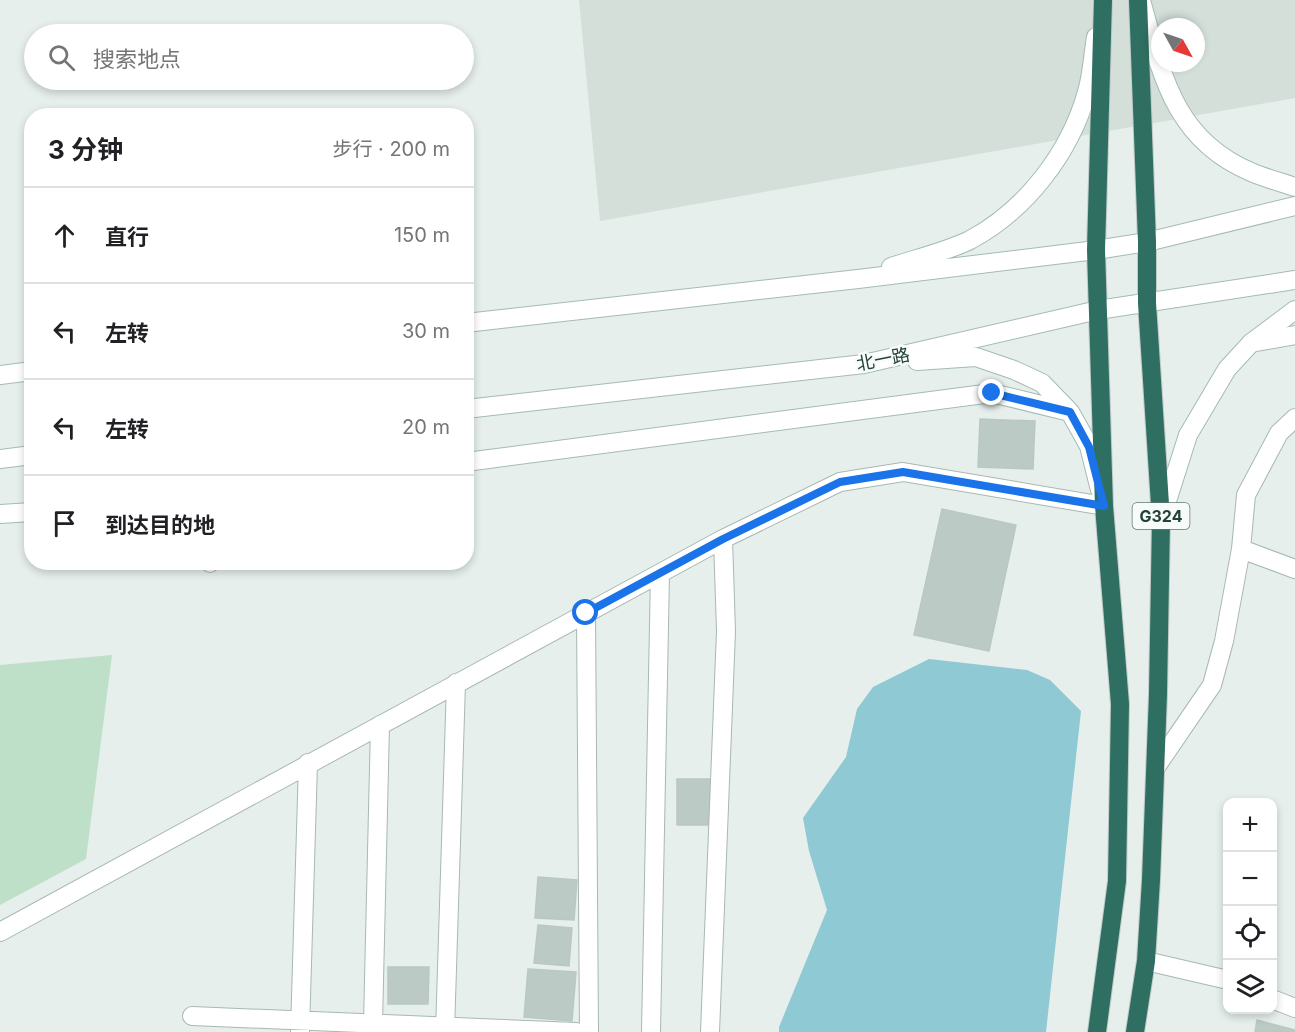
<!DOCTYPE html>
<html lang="zh">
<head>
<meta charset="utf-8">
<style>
	body { margin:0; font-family:Inter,"Noto Sans SC",sans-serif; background:#f6f6f6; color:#202124 }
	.controls { position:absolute; right:18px; bottom:18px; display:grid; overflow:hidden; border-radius:12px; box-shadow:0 3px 9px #0003 }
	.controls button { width:54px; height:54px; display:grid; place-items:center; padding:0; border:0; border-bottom:2px solid #e0e0e0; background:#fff; color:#202124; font:30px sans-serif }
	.compass { position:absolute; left:1151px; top:18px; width:54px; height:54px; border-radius:50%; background:#fff; box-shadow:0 3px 9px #0003; rotate:130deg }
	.stop { position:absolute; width:18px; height:18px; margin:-14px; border:4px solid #1a73e8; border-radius:50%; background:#fff }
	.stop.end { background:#1a73e8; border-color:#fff; box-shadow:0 2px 6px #0008 }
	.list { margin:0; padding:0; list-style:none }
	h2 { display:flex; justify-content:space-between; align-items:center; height:78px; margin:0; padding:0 24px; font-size:26px }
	h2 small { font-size:20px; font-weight:400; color:#757577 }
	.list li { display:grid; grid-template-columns:39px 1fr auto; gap:18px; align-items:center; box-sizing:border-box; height:96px; padding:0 24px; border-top:2px solid #e0e0e0 }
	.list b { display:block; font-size:22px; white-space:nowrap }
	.list em { font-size:20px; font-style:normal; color:#757577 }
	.icon { flex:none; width:33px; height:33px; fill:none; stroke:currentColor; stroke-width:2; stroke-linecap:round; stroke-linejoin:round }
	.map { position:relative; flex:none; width:1295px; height:1032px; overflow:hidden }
	.search { position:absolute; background:#fff; box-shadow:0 3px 9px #0003; left:24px; top:24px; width:450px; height:66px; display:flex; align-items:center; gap:15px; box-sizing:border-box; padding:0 21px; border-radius:33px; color:#757577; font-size:22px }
	.panel { position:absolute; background:#fff; box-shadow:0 3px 9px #0003; left:24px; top:108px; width:450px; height:462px; border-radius:24px }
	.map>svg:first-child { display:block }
	.built { fill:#d4dfda; fill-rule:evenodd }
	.green { fill:#bfe0c8 }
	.water { fill:#8ec9d4 }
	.building { fill:#bbcac4; stroke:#b8c9c2; stroke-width:1.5 }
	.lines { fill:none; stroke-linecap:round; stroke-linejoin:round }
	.street-casing { stroke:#a8b8b2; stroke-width:20 }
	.secondary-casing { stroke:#a4bbb3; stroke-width:20 }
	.highway-casing { stroke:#c2cac8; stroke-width:20 }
	.street { stroke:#fff; stroke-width:18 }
	.secondary { stroke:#fff; stroke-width:18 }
	.highway { stroke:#2f6f62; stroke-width:18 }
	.route { stroke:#1a73e8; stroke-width:8 }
	.labels { text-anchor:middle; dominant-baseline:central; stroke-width:5; stroke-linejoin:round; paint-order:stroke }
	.shield { fill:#f7fbf9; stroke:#637a73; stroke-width:1.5 }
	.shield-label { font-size:16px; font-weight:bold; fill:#24423a }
	.street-label { font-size:18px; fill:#24423a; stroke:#f7fbf9 }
</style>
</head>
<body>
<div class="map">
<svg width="1295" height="1032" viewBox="0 0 1295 1032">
	<rect width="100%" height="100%" fill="#e6efeb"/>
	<!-- built -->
	<path class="built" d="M579,0H1295V98L600,221ZM1160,27H1196V63H1160Z"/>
	<!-- green -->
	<path class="green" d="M112,655L86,859L0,905V665Z"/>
	<!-- water -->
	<path class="water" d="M929,659L1027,670L1050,680L1081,711L1046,1032H779V1027L827,910L809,851L803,818L846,757L857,709L873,687Z"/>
	<!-- building -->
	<path class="building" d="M980,419L1035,421L1033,469L978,467Z
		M942,509L1016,525L989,651L914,635Z
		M677,779H715L714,825H677Z
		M538,877L577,880L574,920L535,918Z
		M538,925L572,928L569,966L534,963Z
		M388,967H429L428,1004H388Z
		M528,969L576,972L572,1021L524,1017Z
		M1257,1020L1295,1030V1032H1255Z"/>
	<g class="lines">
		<!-- street casing -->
		<g class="street-casing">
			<path id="street" d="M1251,343L1295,335
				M1241,549L1295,569
				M210,562V563
				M586,613L589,1032
				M1156,767L1212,685L1224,641L1241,549L1246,495L1279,433L1295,418
				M0,932L723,539L840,482L903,472L1104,506
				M1146,961L1228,980
				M1272,999L1295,1008
				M192,1016L576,1032
				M373,1024L380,725
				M300,1031L308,763
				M445,1032L456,683
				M651,1032L660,574
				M710,1032L726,631L723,539"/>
		</g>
		<!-- secondary casing -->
		<g class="secondary-casing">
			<path id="secondary" d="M1142,4C1162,76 1175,140 1251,172C1265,178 1280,182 1295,187
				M891,267C915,259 948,251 970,240C1026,210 1070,153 1087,92C1092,75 1093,55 1096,37
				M466,323L858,279L1096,250L1147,242L1295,206
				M917,361L976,357L1014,370L1042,383L1070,412L1089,446L1100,490
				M0,375L32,371
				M466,409L864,364L1098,310L1295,280
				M0,459L32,455
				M466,462L992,393L1070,412
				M0,514L32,512
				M1161,520L1188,435L1227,369L1251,343L1295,310"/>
		</g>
		<!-- highway casing -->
		<g class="highway-casing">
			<path id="highway" d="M1097,1032L1117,881L1120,704L1104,506L1096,250L1103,0
				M1135,1032L1146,961L1151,880L1158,694L1161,520L1147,303V242L1138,0"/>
		</g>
		<!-- street -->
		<use href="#street" class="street"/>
		<!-- secondary -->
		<use href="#secondary" class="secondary"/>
		<!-- highway -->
		<use href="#highway" class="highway"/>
	</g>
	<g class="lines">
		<!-- route -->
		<path class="route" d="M586,613L723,539L840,482L903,472L1104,506L1089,447L1070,412L992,393"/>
	</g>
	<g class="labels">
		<!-- shield labels -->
		<rect class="shield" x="1132.5" y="503" width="57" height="26" rx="4.5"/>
		<g class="shield-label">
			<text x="1161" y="516">G324</text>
		</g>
		<!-- street labels -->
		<g class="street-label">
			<text transform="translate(883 359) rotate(-11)">北一路</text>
		</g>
	</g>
</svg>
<div class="controls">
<button>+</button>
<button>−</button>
<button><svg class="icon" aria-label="locate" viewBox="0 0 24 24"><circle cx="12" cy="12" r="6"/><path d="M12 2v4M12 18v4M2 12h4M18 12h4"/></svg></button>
<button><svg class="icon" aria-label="layers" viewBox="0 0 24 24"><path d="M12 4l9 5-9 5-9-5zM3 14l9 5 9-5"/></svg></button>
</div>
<svg class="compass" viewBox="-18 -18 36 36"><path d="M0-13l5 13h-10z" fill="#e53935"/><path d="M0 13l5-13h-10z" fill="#757577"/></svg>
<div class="stop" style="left:586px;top:613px"></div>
<div class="stop end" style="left:992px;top:393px"></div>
<div class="search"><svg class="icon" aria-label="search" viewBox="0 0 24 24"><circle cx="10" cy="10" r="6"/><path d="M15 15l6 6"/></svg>搜索地点</div>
<section class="panel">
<h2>3 分钟<small>步行 · 200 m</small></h2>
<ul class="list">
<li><svg class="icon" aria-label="ahead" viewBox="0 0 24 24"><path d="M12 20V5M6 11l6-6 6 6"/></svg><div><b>直行</b></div><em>150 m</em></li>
<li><svg class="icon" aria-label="left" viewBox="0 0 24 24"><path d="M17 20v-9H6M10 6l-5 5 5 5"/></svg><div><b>左转</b></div><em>30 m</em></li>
<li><svg class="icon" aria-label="left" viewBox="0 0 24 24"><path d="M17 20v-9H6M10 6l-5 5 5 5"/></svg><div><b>左转</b></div><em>20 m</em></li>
<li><svg class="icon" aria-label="arrive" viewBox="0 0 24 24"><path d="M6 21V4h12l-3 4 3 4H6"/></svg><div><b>到达目的地</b></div></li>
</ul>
</section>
</div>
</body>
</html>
